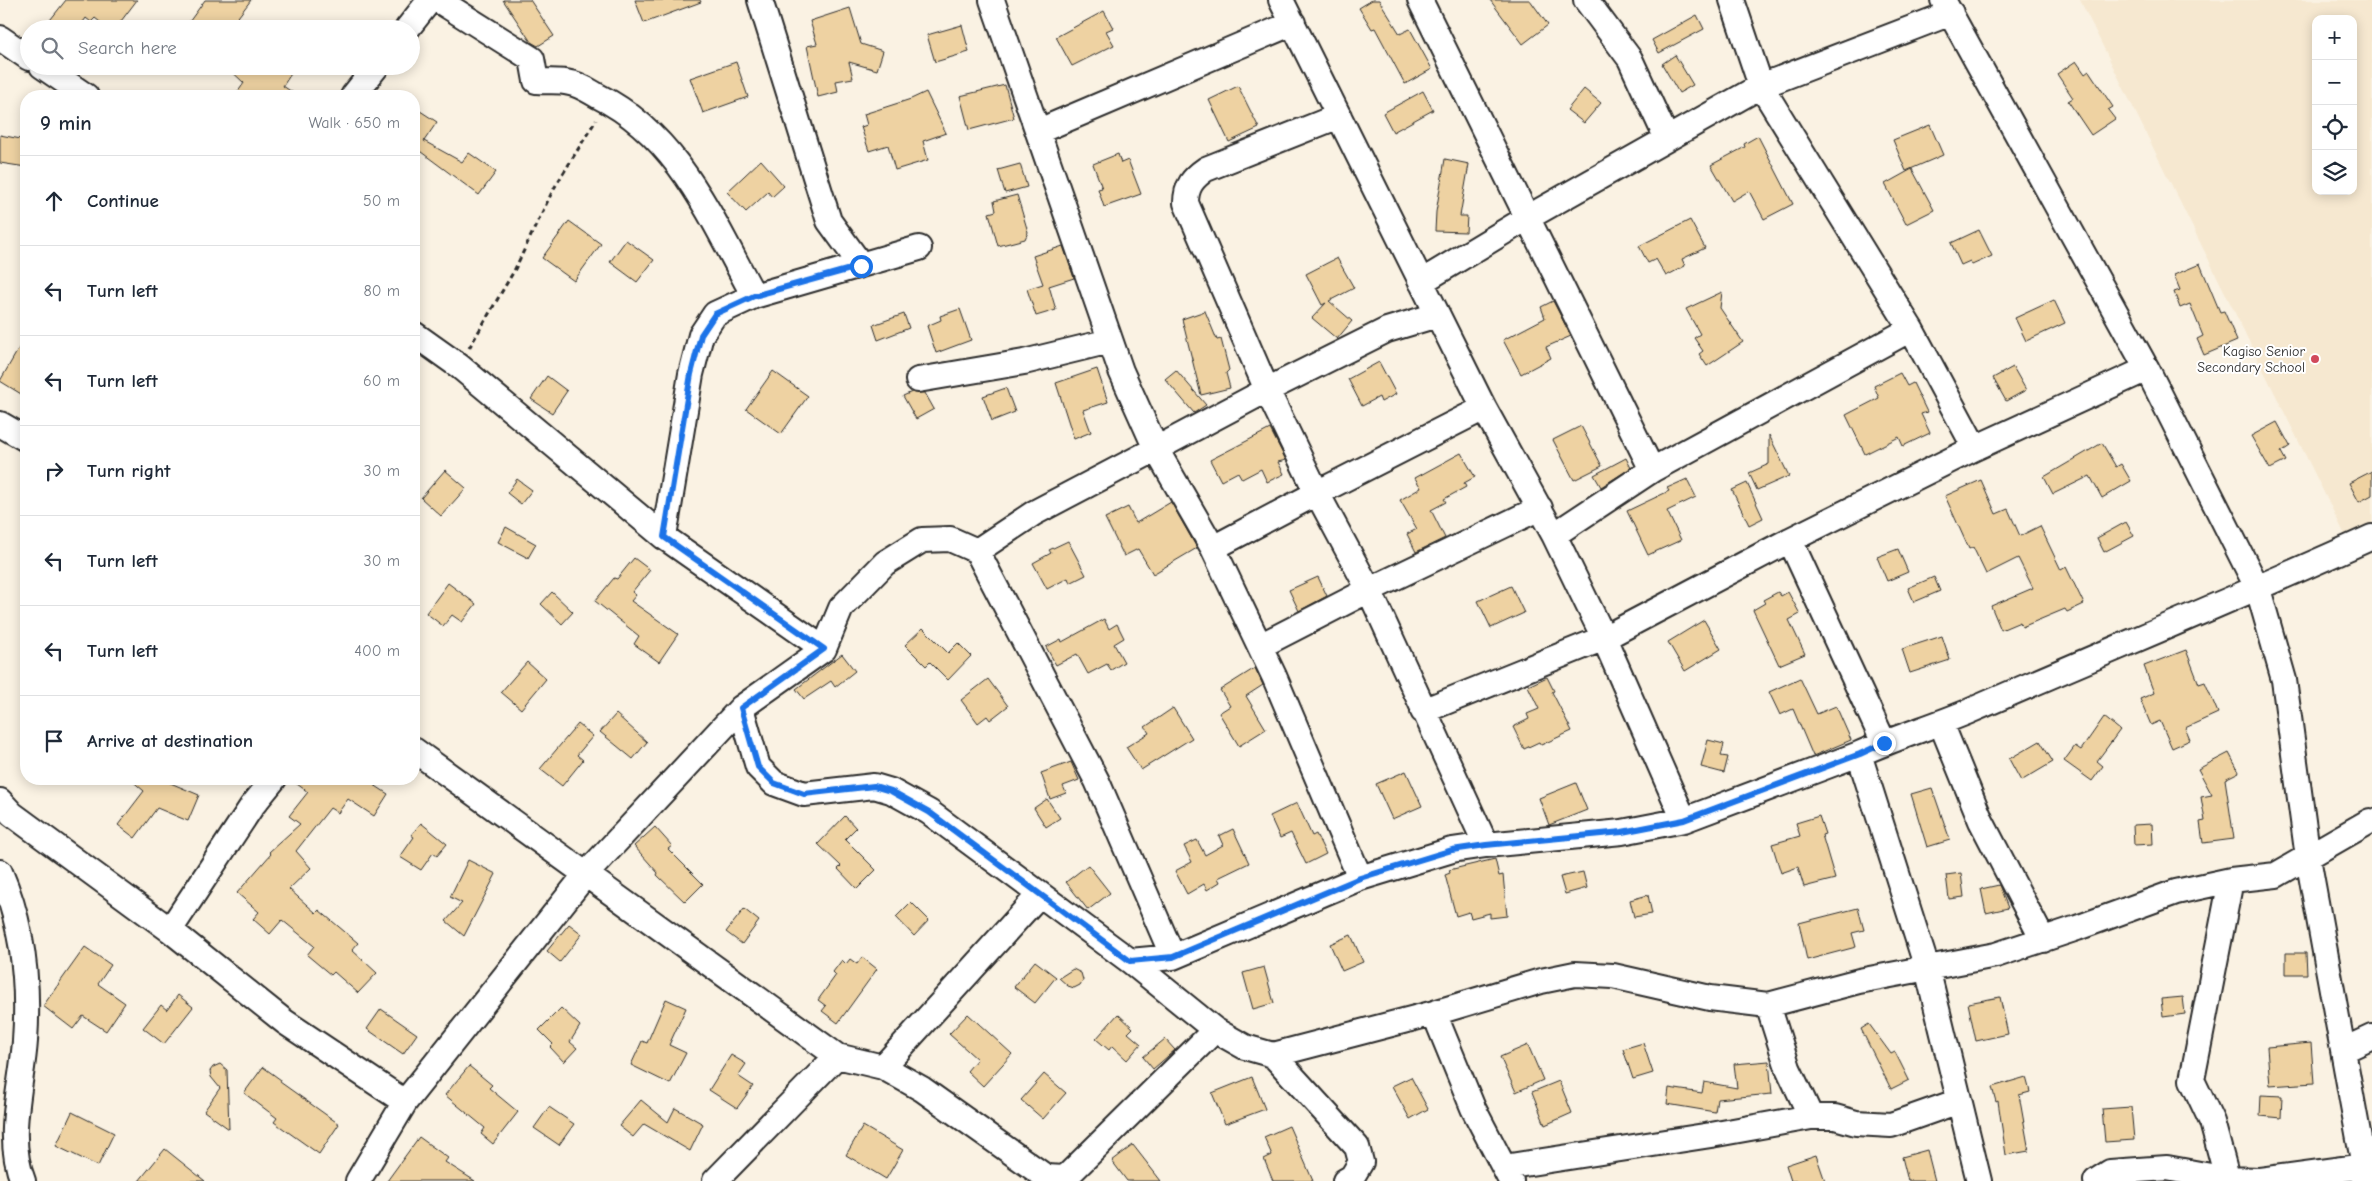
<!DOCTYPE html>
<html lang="en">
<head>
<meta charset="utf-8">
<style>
	body { margin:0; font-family:"Comic Neue",sans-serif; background:#f2f2f3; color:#1f2937 }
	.controls { position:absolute; right:15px; top:15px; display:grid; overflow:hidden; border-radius:10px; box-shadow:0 2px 12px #0003 }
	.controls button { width:45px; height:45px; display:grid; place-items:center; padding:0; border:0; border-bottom:1px solid #e0e1e3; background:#fff; color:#1f2937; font:25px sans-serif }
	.stop { position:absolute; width:15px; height:15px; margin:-11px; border:4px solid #1a73e8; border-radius:50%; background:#fff }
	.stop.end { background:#1a73e8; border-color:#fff; box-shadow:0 1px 5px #0008 }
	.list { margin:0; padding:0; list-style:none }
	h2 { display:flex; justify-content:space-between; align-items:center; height:65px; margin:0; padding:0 20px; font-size:21px }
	h2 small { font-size:16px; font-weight:400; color:#747a83 }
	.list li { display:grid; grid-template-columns:32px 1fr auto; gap:15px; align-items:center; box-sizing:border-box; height:90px; padding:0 20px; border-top:1px solid #e0e1e3 }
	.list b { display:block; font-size:19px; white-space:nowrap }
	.list em { font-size:16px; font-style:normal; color:#747a83 }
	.icon { flex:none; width:28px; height:28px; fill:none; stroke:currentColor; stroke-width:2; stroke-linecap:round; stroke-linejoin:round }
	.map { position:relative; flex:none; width:2372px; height:1181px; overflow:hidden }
	.search { position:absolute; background:#fff; box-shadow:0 2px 12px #0003; left:20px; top:20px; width:400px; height:55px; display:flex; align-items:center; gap:12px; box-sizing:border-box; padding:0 18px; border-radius:28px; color:#747a83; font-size:19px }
	.panel { position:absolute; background:#fff; box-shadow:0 2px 12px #0003; left:20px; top:90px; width:400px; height:695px; border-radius:20px }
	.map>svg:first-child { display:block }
	.built { fill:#f6e8d0; fill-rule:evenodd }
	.building { fill:#eed2a2; stroke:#2b2b2b }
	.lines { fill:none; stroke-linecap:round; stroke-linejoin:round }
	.minor-casing { stroke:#2b2b2b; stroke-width:28 }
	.path { stroke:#2b2b2b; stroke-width:3; stroke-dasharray:5 4; stroke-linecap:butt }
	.minor { stroke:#fff; stroke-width:24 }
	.route { stroke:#1a73e8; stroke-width:6 }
	.poi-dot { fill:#d1495b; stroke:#fff; stroke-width:2 }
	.labels { text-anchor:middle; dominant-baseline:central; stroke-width:4; stroke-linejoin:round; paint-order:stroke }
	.poi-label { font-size:14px; fill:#2b2b2b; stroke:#fff; text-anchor:end }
</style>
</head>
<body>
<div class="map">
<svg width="2372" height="1181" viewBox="0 0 2372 1181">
	<rect width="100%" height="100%" fill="#faf2e3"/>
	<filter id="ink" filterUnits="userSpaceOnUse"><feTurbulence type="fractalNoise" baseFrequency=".02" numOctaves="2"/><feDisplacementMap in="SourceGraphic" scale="10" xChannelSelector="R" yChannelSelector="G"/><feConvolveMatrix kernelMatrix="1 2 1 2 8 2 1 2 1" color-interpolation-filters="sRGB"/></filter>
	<g filter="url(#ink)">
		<!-- built -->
		<path class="built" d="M2080,0H2372V526L2347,539ZM2316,19H2353V191H2316Z"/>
		<!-- building -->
		<path class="building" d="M66,0H137L115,29H109L95,18L91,22L86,18L78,29H43Z
			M205,0H251L229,29H184Z
			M503,0H530L554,36L538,46L531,42Z
			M635,0H700L701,2L644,23Z
			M1372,0H1379L1400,34L1410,29L1432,69L1405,84L1375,28L1372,29L1359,8Z
			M1490,0H1530L1548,25L1523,44Z
			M850,8L861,44L883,51L877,70L849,62L853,78L836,81L838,92L818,97L807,46L817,44L810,21Z
			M1104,11L1113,28L1106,31L1114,45L1072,66L1056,37Z
			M1697,15L1704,29L1659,53L1652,40Z
			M962,25L969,52L935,62L927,35Z
			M1675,55L1693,85L1679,93L1662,64Z
			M2076,61L2085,74L2089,71L2113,107L2108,110L2115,119L2091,135L2068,101L2073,98L2057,74Z
			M736,62L748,97L703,113L690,78Z
			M226,66H296L283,86L298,96H235L244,83Z
			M1005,85L1014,118L969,130L960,96Z
			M1238,86L1259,128L1229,142L1209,100Z
			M1584,89L1601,103L1584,123L1567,110Z
			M1423,91L1433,110L1393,132L1383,113Z
			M926,92L946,133L923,141L928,160L895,170L888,145L869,151L861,127L867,125L864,114L911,99Z
			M414,107L437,122L424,141L462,162L469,153L496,172L479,195L417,149L414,154Z
			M1930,125L1943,155L1906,171L1893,140Z
			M0,135L26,140V167L0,163Z
			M1758,136L1793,204L1764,219L1749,191L1732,201L1711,165L1745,147L1744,144Z
			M1118,154L1121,163L1128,160L1141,194L1104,207L1098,189L1102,188L1093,164Z
			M1445,159L1469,164L1460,216H1467L1466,232L1435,231L1436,212Z
			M761,160L784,186L772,197L768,192L746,212L727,192Z
			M1020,164L1027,187L1005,193L998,170Z
			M1912,169L1934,210L1906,224L1885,184Z
			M1017,195L1028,232L1025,239L998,246L989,213L996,211L994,201Z
			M1690,220L1705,248L1682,259L1685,266L1666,276L1656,259L1648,263L1639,246Z
			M569,221L601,244L574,281L542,258Z
			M1979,230L1992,256L1972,265L1970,261L1961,265L1951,243Z
			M626,240L654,260L637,282L610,262Z
			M1063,246L1074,278L1049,286L1056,310L1036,316L1027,289L1043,284L1033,256Z
			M1337,258L1354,288L1329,301L1352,321L1337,339L1312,318L1326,303L1322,305L1306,274Z
			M2200,264L2220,312L2224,311L2237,341L2204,355L2197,339L2203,336L2190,304L2180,308L2174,292L2180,290L2174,275Z
			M1722,292L1720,308L1743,342L1707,366L1699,354L1703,351L1694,338L1700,334L1686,309Z
			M2054,300L2065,323L2026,341L2015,318Z
			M1553,301L1571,336L1546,347L1551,358L1521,374L1503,340L1545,318L1541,307Z
			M960,309L971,340L936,353L927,326L941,320L940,316Z
			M1205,311L1217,340L1221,339L1229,370L1226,373L1230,388L1201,395L1182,319Z
			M904,314L909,328L878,340L873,325Z
			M26,336V397L0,381Z
			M1379,362L1396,394L1381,402L1379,397L1362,406L1348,379Z
			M2013,367L2026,390L2006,401L1993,378Z
			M1097,369L1108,402L1083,410L1091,432L1074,439L1056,383Z
			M1176,370L1206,405L1194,413L1165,379Z
			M773,371L808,396L781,434L746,409Z
			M1900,373L1907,386L1913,383L1927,412L1921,414L1930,433L1903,446L1899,437L1865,454L1846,415L1879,398L1874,386Z
			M547,376L567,391L552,413L531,399Z
			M1006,388L1015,412L992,421L983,396Z
			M912,392L925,393L934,409L916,419L903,396Z
			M2277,422L2290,446L2281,452L2286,461L2270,469L2251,436Z
			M1581,426L1602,466L1574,480L1553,440Z
			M1270,429L1286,460L1278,462L1284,474L1267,482L1261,469L1242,479L1238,472L1221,481L1210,460Z
			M1769,435L1789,476L1757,490L1749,473L1769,464Z
			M2102,443L2116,467L2121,464L2131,481L2102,498L2090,476L2053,494L2044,477Z
			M1461,453L1475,477L1464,483L1466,487L1444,499L1446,502L1431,510L1445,538L1416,552L1407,534L1417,529L1400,500L1421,488L1415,478Z
			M1626,458L1631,468L1601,487L1594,475Z
			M445,470L466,488L441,516L421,498Z
			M2372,471V495L2359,502L2349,483Z
			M517,479L532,490L521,504L507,493Z
			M1687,479L1696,497L1667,511L1681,540L1648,555L1627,511L1669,491L1667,488Z
			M1981,480L1996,514L2008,509L2020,536L2040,526L2061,570L2066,567L2084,604L2067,612L2065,609L2022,627L2020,622L2001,630L1991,606L2033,588L2018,558L1986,574L1973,547L1969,549L1945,496Z
			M1747,483L1763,518L1749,525L1732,490Z
			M1171,502L1197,548L1153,574L1138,549L1124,556L1105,518L1128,507L1136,523Z
			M2126,522L2134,536L2104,552L2097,538Z
			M506,527L536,544L528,558L498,542Z
			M1068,541L1086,575L1070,583L1068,578L1047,589L1033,563L1051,553L1049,550Z
			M1898,549L1908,572L1887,581L1877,557Z
			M634,558L650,570L632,592L636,595L631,601L678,634L659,662L634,644L639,636L595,601L614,578L617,579Z
			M1318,577L1327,596L1299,611L1289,590Z
			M1934,577L1940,591L1914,602L1908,588Z
			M448,583L476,604L462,622L452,615L443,626L426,613Z
			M1511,586L1524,613L1491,628L1478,601Z
			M552,592L573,612L562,624L541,604Z
			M1778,592L1781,596L1788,592L1800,614L1789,620L1805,654L1779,665L1753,610L1765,603L1763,600Z
			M1104,619L1109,629L1117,624L1124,638L1114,644L1124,662L1111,670L1107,664L1088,674L1077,654L1056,665L1046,647L1061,639L1062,642Z
			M1704,620L1721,649L1685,671L1668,642Z
			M923,628L948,653L958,643L971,656L948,680L930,662L926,666L905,645Z
			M1942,636L1950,660L1910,673L1902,649Z
			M2186,650L2199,684L2205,682L2218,713L2185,728L2190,740L2172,748L2160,721L2151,725L2140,699L2154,693L2144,666Z
			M842,654L855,671L835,687L831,681L804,699L796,689Z
			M527,662L546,679L521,709L501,692Z
			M1255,668L1263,685L1246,696L1266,729L1239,746L1219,713L1230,706L1220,690Z
			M1547,677L1554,691L1552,692L1572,731L1541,745L1539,742L1524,749L1513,727L1529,719L1527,714L1539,709L1528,686Z
			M1800,678L1817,714L1836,706L1851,740L1813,756L1793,709L1780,715L1769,692Z
			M988,679L1008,706L990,720L987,716L978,723L961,700Z
			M1173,708L1192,738L1141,770L1126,747L1149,733L1145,727Z
			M616,714L647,742L633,759L600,732Z
			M2104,717L2120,730L2097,761L2103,766L2092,781L2064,761L2075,746L2081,750Z
			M578,724L593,736L577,755L583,760L562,786L540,769Z
			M1708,740L1724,744L1721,756L1728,757L1724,773L1701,767Z
			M2040,741L2053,762L2021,781L2009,759Z
			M2229,753L2239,772L2225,779L2234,839L2203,843L2200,822L2205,821L2201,797L2212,795L2198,769Z
			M1071,762L1079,780L1063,786L1066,793L1050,799L1041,773Z
			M1406,771L1422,806L1392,819L1376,784Z
			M130,779H161L199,795L188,821L157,808L135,838L118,825L144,791Z
			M290,779H365L388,794L374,816L348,799L338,813L330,808L296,851L311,868L289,889L316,913L319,910L358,943L352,950L377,973L358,993L334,972L331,975L307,955L314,946L282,920L270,934L253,919L259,912L237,893L271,854L269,852L300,824L289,816L308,792Z
			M1576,783L1587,810L1549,825L1539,798Z
			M1932,788L1950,840L1927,847L1911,794Z
			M1047,799L1060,818L1046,827L1034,808Z
			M1297,803L1312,836L1316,834L1326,854L1306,864L1291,833L1280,838L1270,816Z
			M845,816L856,828L845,839L876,870L857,889L838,869L841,866L818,844Z
			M1819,816L1825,834L1822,835L1835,879L1804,887L1798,867L1781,873L1772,844L1800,836L1796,823Z
			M421,823L447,844L437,856L433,853L421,870L400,857L414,837L411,835Z
			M2152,824L2153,844L2134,845L2133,825Z
			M655,827L672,846L668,849L703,884L685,902L657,875L658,873L634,846Z
			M1233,829L1249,863L1218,878L1220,882L1207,890L1204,884L1187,894L1175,871L1192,862L1184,846L1197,840L1205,855L1223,845L1219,836Z
			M1495,859L1499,876L1503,875L1507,916L1490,918V913L1471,918L1469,912L1456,916L1445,875L1450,873L1449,870Z
			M468,860L496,874L464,936L446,921L462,903L450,897Z
			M1088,865L1110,893L1088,910L1066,882Z
			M1583,872L1587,888L1565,894L1560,877Z
			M1961,873L1964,897L1949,899L1946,875Z
			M1999,885L2008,908L1986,913L1981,889Z
			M1648,895L1652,914L1634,917L1630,900Z
			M911,902L929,920L914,936L896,917Z
			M1858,908L1864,930L1852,933L1856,947L1807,960L1799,923Z
			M744,909L759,921L742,944L726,932Z
			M569,924L582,934L560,962L547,951Z
			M1351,935L1363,962L1342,971L1330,944Z
			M85,947L111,965L98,984L125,1003L106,1031L83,1016L73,1029L43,1006Z
			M2286,953H2306L2307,974H2286Z
			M862,957L877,969L838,1023L822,1011L826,1006L818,1000L836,975L833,972L842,960L846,964L850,959L857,964Z
			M1035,961L1056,977L1035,1003L1014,987Z
			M1264,967L1274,1003L1253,1009L1243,973Z
			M1073,969L1081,973L1083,980L1080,985L1074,988L1068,986L1059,978Z
			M178,995L193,1007L164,1044L143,1028L161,1005L167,1010Z
			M2000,997L2008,1034L1976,1041L1968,1003Z
			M2183,997L2185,1014L2163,1017L2161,999Z
			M666,999L686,1008L669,1045L686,1053L670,1084L631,1065L642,1041L647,1043Z
			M561,1008L580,1026L570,1042L577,1048L564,1062L550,1047L553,1044L539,1030Z
			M381,1009L417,1034L403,1054L367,1029Z
			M968,1014L1012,1054L983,1086L967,1071L977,1059L949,1034Z
			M1118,1014L1133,1028L1128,1033L1141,1044L1127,1060L1112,1046L1109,1050L1096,1039Z
			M1869,1024L1891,1054L1895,1052L1909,1080L1891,1089L1861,1029Z
			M1165,1039L1175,1050L1153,1069L1143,1057Z
			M1643,1043L1653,1073L1633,1079L1623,1049Z
			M2311,1043L2314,1083L2270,1086L2267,1047Z
			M1528,1045L1543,1080L1516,1092L1500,1057Z
			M731,1055L746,1064L738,1076L753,1086L737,1108L709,1090Z
			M1769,1061L1772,1094L1717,1099L1715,1112L1667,1104L1669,1088L1702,1093L1704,1082L1737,1088L1734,1064Z
			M220,1064L227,1070L229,1129L204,1111L220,1088L211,1077L210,1071L213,1067Z
			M469,1066L492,1085L489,1088L518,1112L493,1144L481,1134L485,1128L445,1095Z
			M263,1067L281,1080L280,1082L339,1124L319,1154L274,1122L277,1118L244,1093Z
			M1044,1074L1066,1093L1043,1119L1021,1100Z
			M1252,1077L1265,1109L1225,1124L1212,1093Z
			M1411,1077L1428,1109L1410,1119L1392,1086Z
			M2026,1077L2030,1092L2019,1095L2029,1151L2006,1155L1998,1101L1996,1102L1992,1087Z
			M1559,1081L1572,1113L1545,1125L1532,1092Z
			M2261,1095L2282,1096L2281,1118L2260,1116Z
			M641,1100L668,1122L675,1108L703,1124L690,1151L644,1124L633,1137L619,1126Z
			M549,1107L574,1124L559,1145L534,1128Z
			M2131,1107L2134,1140L2105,1142L2102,1109Z
			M72,1112L114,1133L98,1166L56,1146Z
			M863,1126L903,1150L886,1179L846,1155Z
			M1289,1126L1313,1181H1273L1264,1159L1272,1155L1264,1137Z
			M419,1137L448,1158L445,1162L475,1181H387Z
			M1133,1145L1161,1181H1127L1112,1161Z
			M165,1149L205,1181H139Z
			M1927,1150L1935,1181H1908L1902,1157Z
			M1816,1155L1825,1181H1791L1786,1165Z"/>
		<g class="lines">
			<!-- minor casing -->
			<g class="minor-casing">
				<path id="minor" d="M438,0L532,59L536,81C547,82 560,80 570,83C579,84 589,91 598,96C679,136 712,220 754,296
					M760,0L829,221L861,265
					M1281,0L1484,408L1554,535L1604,638L1684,820
					M1420,0L1652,470
					M1586,0L1630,59L1667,139
					M1732,0L1761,86L1911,329L1975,448
					M1943,0L2147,369L2258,589L2284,680L2308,858L2364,1166L2365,1181
					M407,29L430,0
					M0,38L29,58
					M42,66L86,96
					M353,96L377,66
					M1339,116L1206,169C1193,178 1186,186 1186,203L1267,390L1317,493L1213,548L1156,449L1267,390L1387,330L1437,315
					M1039,131L1293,23
					M1421,282L1527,218L1761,86L1951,13
					M414,334L459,366L664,537L824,649
					M918,380L1024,362L1110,341
					M1484,408L1317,493L1369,590L1486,845
					M0,424L26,439
					M1554,535L1652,470L1911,329
					M664,537L691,374L701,335L715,314L754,296L919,248
					M1790,540L1884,743
					M1213,548L1274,676L1360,878
					M977,551L1097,781L1173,957
					M1260,646L1369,590L1540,508
					M741,708L758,767L774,783L804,794L874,786L891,791L929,812L1130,961L1215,1030L1245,1047L1273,1055L1434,1013L1541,981L1575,974L1613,976L1710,998L1768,1005L1859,981L1996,955L2077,928L2176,892L2231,880L2276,875L2370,821
					M1423,711L1604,638L1790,540L1975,448L2147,369
					M1941,723L1981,821L2043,940
					M414,750L837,1056L883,1067L922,1089L1046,1177L1065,1178L1215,1030
					M1859,754L1927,968L1979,1181
					M0,801L12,814L170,930L285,1022L405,1102
					M0,872C23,925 29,984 25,1041C22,1086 5,1137 23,1181
					M170,930L252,806L274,779
					M1130,961L1173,957L1360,878L1452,850L1486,845L1622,832L1684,820L1859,754C1896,737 1935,726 1972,710C2105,652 2240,597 2372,537
					M1768,1005L1788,1068L1811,1117
					M1434,1013L1473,1108L1511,1181
					M2344,1050L2372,1037
					M1273,1055L1357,1147L1361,1162L1352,1177L1345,1181
					M883,1067L1039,895
					M1504,1167L1711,1135L1811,1117H1835L1856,1123L1891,1125L1959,1101
					M358,1181L405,1102L586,874L741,708L824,649L841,608L885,563L922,540L950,539L977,551L1034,513L1156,449L1121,371L992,0
					M715,1181L837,1056
					M2096,1181L2110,1172L2167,1168L2227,1179L2260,1180L2372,1165
					M2228,1181L2212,1122L2192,1080L2231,880"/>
			</g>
			<!-- path -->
			<path class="path" d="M469,348L514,271L553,190L596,120"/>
			<!-- minor -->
			<use href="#minor" class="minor"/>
		</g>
	</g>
	<g class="lines" filter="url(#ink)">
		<!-- route -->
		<path class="route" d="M861,266L754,296L715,314L701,335L691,374L664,537L824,649L741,708L758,767L774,783L804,794L874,786L891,791L929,812L1130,961L1173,957L1360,878L1452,850L1486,845L1622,832L1684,820L1860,754L1884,743"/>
	</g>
	<!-- markers -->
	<circle class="poi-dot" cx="2315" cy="359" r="5"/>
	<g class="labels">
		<!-- poi labels -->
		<g class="poi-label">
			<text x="2305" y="351">Kagiso Senior<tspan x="2305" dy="16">Secondary School</tspan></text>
		</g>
	</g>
</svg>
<div class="controls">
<button>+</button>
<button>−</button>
<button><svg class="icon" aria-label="locate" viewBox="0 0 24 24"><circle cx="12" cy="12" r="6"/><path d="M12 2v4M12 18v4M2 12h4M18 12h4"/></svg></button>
<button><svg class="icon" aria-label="layers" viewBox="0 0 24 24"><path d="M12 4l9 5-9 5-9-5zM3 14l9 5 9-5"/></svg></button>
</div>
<div class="stop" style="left:861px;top:266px"></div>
<div class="stop end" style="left:1884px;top:743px"></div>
<div class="search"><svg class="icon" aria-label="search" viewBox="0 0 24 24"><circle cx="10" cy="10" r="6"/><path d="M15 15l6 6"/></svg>Search here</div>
<section class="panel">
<h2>9 min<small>Walk · 650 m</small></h2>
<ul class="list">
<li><svg class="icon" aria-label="ahead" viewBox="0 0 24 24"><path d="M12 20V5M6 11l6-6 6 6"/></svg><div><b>Continue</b></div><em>50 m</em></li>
<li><svg class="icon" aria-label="left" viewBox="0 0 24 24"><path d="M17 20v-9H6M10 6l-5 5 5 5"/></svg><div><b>Turn left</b></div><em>80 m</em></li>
<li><svg class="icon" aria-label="left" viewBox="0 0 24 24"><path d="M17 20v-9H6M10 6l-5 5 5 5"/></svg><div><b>Turn left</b></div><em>60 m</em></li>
<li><svg class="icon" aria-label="right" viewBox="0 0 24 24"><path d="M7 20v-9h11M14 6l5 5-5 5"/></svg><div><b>Turn right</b></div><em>30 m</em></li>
<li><svg class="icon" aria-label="left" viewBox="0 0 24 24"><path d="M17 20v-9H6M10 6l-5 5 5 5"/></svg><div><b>Turn left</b></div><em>30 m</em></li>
<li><svg class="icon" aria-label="left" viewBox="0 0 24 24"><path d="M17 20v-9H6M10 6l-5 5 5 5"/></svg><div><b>Turn left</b></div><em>400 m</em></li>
<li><svg class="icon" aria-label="arrive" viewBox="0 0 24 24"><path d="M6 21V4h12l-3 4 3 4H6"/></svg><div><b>Arrive at destination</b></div></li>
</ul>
</section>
</div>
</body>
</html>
